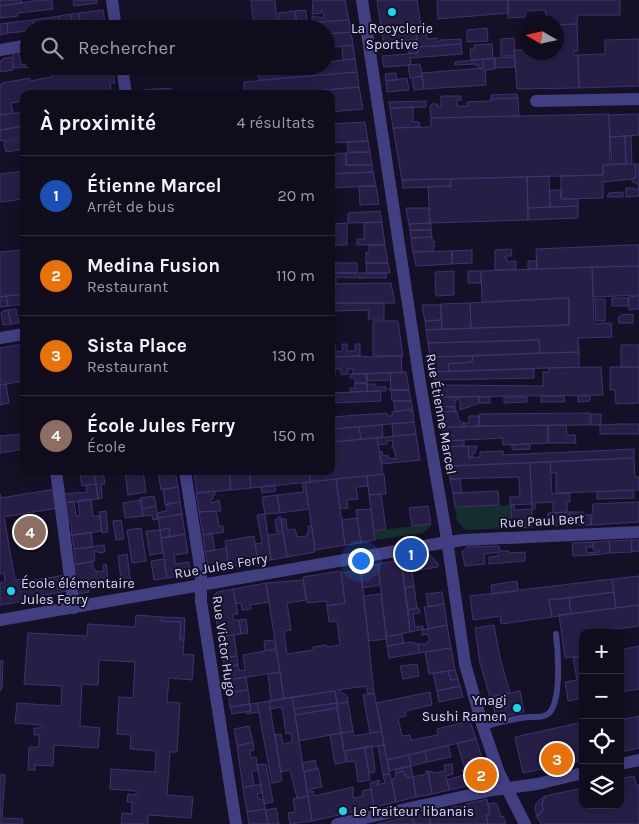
<!DOCTYPE html>
<html lang="fr">
<head>
<meta charset="utf-8">
<style>
	body { margin:0; font-family:Karla,sans-serif; background:#181625; color:#f1f3f6 }
	.controls { position:absolute; right:15px; bottom:15px; display:grid; overflow:hidden; border-radius:10px; box-shadow:0 2px 12px #0003 }
	.controls button { width:45px; height:45px; display:grid; place-items:center; padding:0; border:0; border-bottom:1px solid #2f2d3b; background:#0f0d1c; color:#f1f3f6; font:25px sans-serif }
	.compass { position:absolute; left:519px; top:15px; width:45px; height:45px; border-radius:50%; background:#0f0d1c; box-shadow:0 2px 12px #0003; rotate:279deg }
	.you { position:absolute; left:360px; top:560px; width:18px; height:18px; margin:-12px; border:4px solid #fff; border-radius:50%; background:#1a73e8; box-shadow:0 0 0 8px #1a73e833 }
	.badge { display:grid; place-items:center; width:32px; height:32px; border-radius:50%; background:#11daf0; color:#fff; font-size:16px; font-weight:700 }
	.pin { position:absolute; translate:-50% -50%; border:2px solid #fff; box-shadow:0 1px 5px #0006 }
	.list { margin:0; padding:0; list-style:none }
	h2 { display:flex; justify-content:space-between; align-items:center; height:65px; margin:0; padding:0 20px; font-size:21px }
	h2 small { font-size:16px; font-weight:400; color:#9b9ca3 }
	.list li { display:grid; grid-template-columns:32px 1fr auto; gap:15px; align-items:center; box-sizing:border-box; height:80px; padding:0 20px; border-top:1px solid #2f2d3b }
	.list b { display:block; font-size:19px; white-space:nowrap }
	.list p { margin:0; font-size:16px; white-space:nowrap; color:#9b9ca3 }
	.list em { font-size:16px; font-style:normal; color:#9b9ca3 }
	.icon { flex:none; width:28px; height:28px; fill:none; stroke:currentColor; stroke-width:2; stroke-linecap:round; stroke-linejoin:round }
	.map { position:relative; flex:none; width:639px; height:824px; overflow:hidden }
	.search { position:absolute; background:#0f0d1c; box-shadow:0 2px 12px #0003; left:20px; top:20px; width:315px; height:55px; display:flex; align-items:center; gap:12px; box-sizing:border-box; padding:0 18px; border-radius:28px; color:#9b9ca3; font-size:19px }
	.panel { position:absolute; background:#0f0d1c; box-shadow:0 2px 12px #0003; left:20px; top:90px; width:315px; height:385px; border-radius:10px }
	.map>svg:first-child { display:block }
	.green { fill:#142f2e }
	.building { fill:#261e45; stroke:#3e3270 }
	.lines { fill:none; stroke-linecap:round; stroke-linejoin:round }
	.service { stroke:#413f82; stroke-width:6 }
	.minor { stroke:#413f82; stroke-width:12 }
	.poi-dot { fill:#11daf0; stroke:#141126; stroke-width:2 }
	.labels { text-anchor:middle; dominant-baseline:central; stroke-width:4; stroke-linejoin:round; paint-order:stroke }
	.poi-label { font-size:14px; fill:#dcd8fd; stroke:#141126; text-anchor:start }
	.street-label { font-size:14px; fill:#dcd8fd; stroke:#141126 }
</style>
</head>
<body>
<div class="map">
<svg width="639" height="824" viewBox="0 0 639 824">
	<rect width="100%" height="100%" fill="#141126"/>
	<!-- green -->
	<path class="green" d="M511,505L512,528L465,530L457,521L455,507Z
		M431,524V526L423,533L375,540L374,531Z"/>
	<!-- building -->
	<path class="building" d="M0,0H21L22,3L0,6Z
		M40,0H52L53,9L18,13V16L0,18V6Z
		M73,0H97V3L74,6Z
		M251,0H275L277,26L254,28Z
		M313,0H345L349,20L312,23V16L324,18L323,10H321L322,13L312,14Z
		M377,0H417L422,32H416L417,40L383,41Z
		M437,0H508V13L438,19Z
		M508,0H620V15H578L577,24L556,25V22H547L545,10L526,11L525,17L508,18Z
		M103,10L105,23L81,27L79,13Z
		M306,10L307,23L297,24L295,11Z
		M295,11L297,24L279,26L278,13Z
		M79,13L80,22L72,24L71,14Z
		M71,14L72,24L60,25L59,16Z
		M59,16L60,25L47,27L46,18Z
		M46,18L47,27L34,29L33,20Z
		M33,20L34,29H29V33L28,31L8,33L7,23Z
		M349,20L351,32L326,34V29H318L317,22Z
		M7,23L8,33L0,35V24Z
		M577,24L578,51H574V55H578L579,88L517,89L514,50H526V52H540V54L556,52V25Z
		M487,28L488,41L467,42V30Z
		M351,32L353,45L326,48V34Z
		M416,32H426L427,39L437,38L438,43L440,42V40L461,39V44L418,47V53L409,54L408,40H417Z
		M514,38L515,56H501V39Z
		M639,39V86L579,88L578,55L605,54V40Z
		M461,44L462,54L410,58L411,65L384,67L382,56L418,53V47Z
		M492,44L493,59L471,60L470,49H474V45Z
		M353,45L355,59L343,60L342,46Z
		M18,49L21,65L29,64V66L31,67L14,68L12,50Z
		M11,57L13,70L0,72V61H3L2,59Z
		M515,57V67L495,68V58Z
		M495,58V69L485,70L486,85L424,89L422,73L484,68L483,59Z
		M355,59L357,72L259,80L258,68L326,66V62Z
		M483,59L484,68L480,69L479,65L476,66V64L455,65V62Z
		M420,64L422,76L410,78L408,65Z
		M112,66L115,83L110,84L112,94H24V101L11,103L13,113L0,115V85H2V83L30,78V81L52,77V75L79,70V73L101,69V67Z
		M357,72L359,87L278,94H244V82Z
		M396,73L397,80L386,81L385,74Z
		M422,76L424,89L414,90L412,78Z
		M407,78L409,90L387,92L386,81Z
		M359,87L363,109L331,112V94H278Z
		M170,88L173,94H144L143,90Z
		M517,94L518,98L491,99V95Z
		M441,96H461V100H457V106H467V102L491,101V99L518,98L519,116L431,118L430,107L432,104H438V107H441Z
		M426,101V107L390,108L389,102Z
		M413,107V122H419L420,127L393,128L390,108Z
		M24,112V126L0,130V115Z
		M609,114L610,164L603,165V175L402,180L393,128L431,127V118Z
		M639,114V135L610,137L609,115Z
		M365,122L368,141L331,143V124Z
		M24,126V137L0,141V130Z
		M625,136L626,164H612L610,137Z
		M625,136H631L632,164H626Z
		M24,139V149L6,152L4,142Z
		M368,141L370,152H348L347,142Z
		M370,152L372,165H346V153Z
		M346,153V165H372L373,172L331,174V154Z
		M635,164H639V196L626,197V188H634L637,190L639,187L638,184L632,182V179L636,177Z
		M635,164L636,177L632,179L603,182V198L561,199V176L603,175V165Z
		M24,171V199L0,202V174Z
		M373,172L376,186L331,188V174Z
		M549,176L550,207L528,208L527,177Z
		M527,177L528,220L430,223L428,187L451,186L450,179Z
		M450,179L451,186L403,188L402,180Z
		M359,186H376L379,204L360,205Z
		M549,190H561V199H578V206L550,207Z
		M623,192V197H607L609,193Z
		M578,206V218L528,220V208Z
		M406,208H429L430,223L409,224Z
		M380,211L382,222L348,223V213Z
		M382,222L385,245H357V239H364V223Z
		M347,223V245H331V224Z
		M431,223V230H410L409,224Z
		M410,230H431L432,237L411,238Z
		M432,237V242L435,241L433,251L413,252L411,238Z
		M369,245H385L388,263H366V252L369,253Z
		M628,245H639V266L537,269L536,249Z
		M511,249L512,256H505V258H507V262L516,261V269L495,270V250Z
		M22,250L24,294L0,297V252Z
		M472,250V263L452,264V251Z
		M452,251V264L416,266L413,252Z
		M528,261H537V269H528Z
		M335,263H357V273H335Z
		M366,263H388L390,273H367Z
		M639,266V295L593,297L592,267Z
		M592,267L594,324L611,323L612,337L578,338L579,352L540,353L539,340L428,343L426,330L569,325V298L482,302L481,271Z
		M454,271V295L436,296L435,272Z
		M468,271H481V283H468Z
		M331,273H356V278L336,277V284H331Z
		M358,273H386V278H358Z
		M391,283L395,303H331V284Z
		M24,294V304L8,306L6,296Z
		M6,296L8,306L0,307V297Z
		M639,296V309L629,310L628,297Z
		M569,298V325L471,328L470,303Z
		M612,298H628L629,306H612Z
		M595,299H605V321H596Z
		M334,303H384V319H368L369,310L334,311Z
		M470,303L471,328L442,329L441,304Z
		M422,305H441V320L425,321Z
		M16,309L19,323L11,324L8,310Z
		M8,310L11,324L3,325L1,313L3,311Z
		M633,314V323H619L618,318L621,315Z
		M441,320L442,329L426,330L425,321Z
		M373,321H398L403,356H373Z
		M539,340L540,353L430,357L428,343Z
		M24,344V381L0,385V348Z
		M331,344H335V352L343,351L342,344H347V351H355V344H360V356L331,357Z
		M621,345H639V367H621Z
		M579,352V367L449,371L448,364L472,362L473,356Z
		M360,356L373,357L401,356L402,372L353,374V369H348V374L341,375V369H335V375H331V357Z
		M473,356L472,362L448,364L449,371L433,372L430,357Z
		M601,367L603,395L437,397L435,387L444,385L543,386V372H549V368Z
		M610,367H639V403L616,404L615,390H610Z
		M534,369V378L434,380L433,372Z
		M406,372L409,390H389V388H391L390,373Z
		M387,373H390L391,380L367,381V374Z
		M350,374H367V383H355V378H350Z
		M355,383H367V391L350,392V388H355Z
		M6,384L9,403L0,405V385Z
		M367,384H375V387H386V391H367Z
		M391,390H409L411,401H392Z
		M380,391L381,401L331,403V393Z
		M479,396V403L460,410V397Z
		M541,396H564L565,402H541Z
		M578,396H590V401L578,402Z
		M437,397H458V400H455V407L438,406Z
		M479,397H490V403H479Z
		M504,397H527V402L504,403Z
		M394,401H411L413,411H410V409L395,412Z
		M438,406L455,407L456,411L439,412Z
		M410,409V411H413L414,422L331,429V417L387,413V416H392V412Z
		M457,411L459,421L464,423V427H442L439,412Z
		M590,413V425L479,426V414Z
		M591,414H601V425H591Z
		M469,416H479V426L464,427V423H469Z
		M414,422L416,434L393,436L392,424Z
		M618,424H639V434H600V425Z
		M382,425L383,437L361,439L359,427Z
		M548,425H566L567,435H575L576,443H548Z
		M548,425V443L503,445V438L444,441L442,427Z
		M359,427L361,439L331,442V429Z
		M24,434V449L0,453V436Z
		M416,434L420,460L382,464L379,452L382,451L383,456L388,455V458L396,459L394,448H392L393,440L387,441V444L378,445L377,438Z
		M377,438L383,474L310,482L309,471H331V442Z
		M464,440V446L445,447L444,441Z
		M530,444V449L512,450V445Z
		M468,446H477L475,453H472L473,457L469,458Z
		M468,446L469,458L480,457V452L503,451V455L634,449V458L448,466L445,447Z
		M634,458L635,477H639V490L556,493V473H551L550,462Z
		M550,462L552,494L570,493V502H567V512L553,513V502L535,503V509H532L530,463Z
		M530,463L532,504L510,505V497H520L519,477L450,479L448,466Z
		M60,471H94L96,484L82,486L80,474L70,475L69,472L60,473Z
		M94,471H103L105,484H101L102,498L98,499Z
		M143,471L146,492L128,495L125,472Z
		M158,471H175L178,487L161,490Z
		M209,471H229L231,490L197,493L194,473Z
		M229,471H249L251,488L231,490Z
		M249,471H309L310,482L251,488Z
		M384,474L386,494L369,495L367,476Z
		M367,476L368,486L356,487L358,499L347,500L348,508L340,509L336,479Z
		M336,479L345,545L315,550L305,482Z
		M450,479H460L462,493H453Z
		M305,482L309,509L280,513L277,495L304,492L302,483Z
		M96,484L98,499L64,503L63,494L87,492L86,485Z
		M275,485L276,491L262,493L261,487Z
		M178,487L180,502L165,505L163,489Z
		M55,489L57,508L4,517L15,580L21,579L22,582L66,575L68,591L25,598V601L0,605V583L5,582L4,573L0,574V494L1,498Z
		M633,490L634,498L597,499V492Z
		M215,491V495H213V499L210,500L211,503L219,500L221,511L199,512L196,493Z
		M498,491L499,505L455,507L453,493Z
		M381,494L386,529L374,531L369,495Z
		M277,495L280,513L265,514L262,497Z
		M154,496L156,506L142,509L140,498Z
		M91,499L93,516H100L102,531L68,536V533H72L71,523L67,524L64,503L74,501L76,516H80L78,501Z
		M141,500L143,516L125,518L123,503Z
		M180,502L182,514L158,518L157,513L167,511L166,504Z
		M639,502V522L591,525L593,504Z
		M511,505H514V510L532,509V527L512,528Z
		M156,506L158,519L153,520L152,515L143,516L142,509Z
		M428,506L431,524L412,526L409,508Z
		M371,509L375,540L361,543L356,510Z
		M106,511L108,532L102,533L99,512Z
		M216,511L219,526H223L224,532L203,535L199,512Z
		M570,512L571,525L548,526V513Z
		M570,512H583V515H591V525H571Z
		M182,514L185,534L170,537L169,528L160,530L158,518Z
		M265,514L271,560L258,562L255,544L262,543L257,515Z
		M278,517H281L283,531L277,532L275,520L278,519Z
		M357,518L361,543L345,545L342,520Z
		M281,519H286L287,530L295,529L297,537L307,536V533H309L308,526H312L315,552L287,557Z
		M121,520L124,539L116,540L113,521Z
		M141,528L146,561L132,563L127,530Z
		M169,528L170,537L161,538L160,530Z
		M160,530L163,553L150,555L146,531Z
		M91,532L93,547L74,549L72,535Z
		M212,533L215,550L205,552L203,535Z
		M283,533L287,557L271,560L268,535Z
		M185,534L188,553L174,555L175,561V564L189,562L190,569L187,575L167,578L161,538Z
		M254,536L258,562L229,567L225,541Z
		M631,540L632,552L610,553L609,541Z
		M631,540H639V551L632,552Z
		M609,541L610,553L594,555V552H600L598,550H593V542Z
		M593,542V547H586L587,553L594,552V555L573,556L572,543Z
		M104,545L105,552L98,553V551H94L95,561L76,564L74,549Z
		M499,546L500,551H509V553L525,552V561L489,564V557L498,556V552L493,553L484,554L485,564L465,566L462,552L467,547Z
		M226,548L229,567L213,570L208,566L205,552Z
		M127,554L131,584L122,586L118,556Z
		M430,555L438,564V567L412,571L414,586L405,588L401,560Z
		M164,559L167,578L154,580L151,561Z
		M401,560L410,632L386,637L378,564Z
		M92,562L94,570H96V572L104,571L103,565L106,564L109,588L88,589L89,592L76,594L72,565Z
		M378,564L380,585L362,588L360,567Z
		M361,570L374,693L368,694L366,686L338,690L347,696L348,702L337,704L335,691L284,699L266,583L303,580L306,600L287,603L291,630L284,631L287,654L313,650V647L326,645L327,647L340,645L337,621L329,622L327,606L345,603L341,573Z
		M341,571L345,603L327,606L326,601L307,603L303,577Z
		M639,576V605L616,608L612,579Z
		M612,579L614,592L549,600L552,617L501,624L500,616L473,620L470,596Z
		M517,581L518,591L492,594L491,585Z
		M266,583L269,602L250,605L251,609L242,610L241,603L236,604L233,589Z
		M414,586L417,608L408,610L405,588Z
		M233,589L238,614L233,615V620H239L241,634L219,637L213,597L217,592Z
		M442,592L444,604L428,607L426,594Z
		M614,592L616,608L571,614L569,598Z
		M381,594L387,639L369,641L363,596Z
		M569,598L571,614L552,617L549,600Z
		M444,604L447,625L428,629L424,607Z
		M639,605V626L583,633V656L565,658L559,615Z
		M417,608H419L420,613L413,614L415,627L423,626V629L410,632L408,610Z
		M136,615L162,617L161,621L181,622L180,640H184L183,654L194,655L192,680L169,678L167,702L180,703L177,752H170L167,795L193,797L191,818L148,815V824H121L122,813L132,814V802H127L128,794L136,795V791L110,789L111,769L155,772L156,751L130,749L131,735L117,734L119,697L133,698L135,662L99,660L98,685L82,684L80,726L100,728L98,748L54,745L53,766L35,765V770H28L29,747H39V735H34V728H42V725L15,723L17,703L61,706L62,686L24,684L28,633L87,636L88,624L135,627Z
		M162,617L185,618L184,640H180L181,622L161,621Z
		M246,619L248,633L241,634L239,620Z
		M447,625L451,648L419,653L418,644H427V642L430,641L428,634L422,635V630Z
		M494,625L500,658L510,693L490,697L480,663L475,628Z
		M402,634L404,643L387,646L386,637Z
		M234,635L237,656L223,658L219,637Z
		M275,640L276,649L265,651L264,641Z
		M411,642L418,644L419,653L389,658L387,646Z
		M639,646V689L620,692V650Z
		M451,648L455,670L429,674L425,652Z
		M276,649L280,672L226,680L224,667L238,665L239,671L245,670L243,655Z
		M237,656L238,665L224,667L223,658Z
		M583,656V698L568,701L565,682L577,680L573,657Z
		M0,661H3L2,685L3,687L0,691Z
		M417,664L419,676L403,679L400,666Z
		M455,670L458,679L451,680L448,671Z
		M448,671L451,680L458,679L460,686L437,691L433,673Z
		M280,672L284,699L271,701L268,674Z
		M246,677L248,690L228,693L226,680Z
		M460,686L463,697L439,702L437,691Z
		M248,690L250,704L230,707L228,693Z
		M335,691L337,703L294,709L292,697Z
		M520,691L524,712L497,718L490,697Z
		M430,692L432,705L405,711L406,716L398,718L402,736L410,735L411,740L438,735L437,729L470,721L476,739L387,760L376,703Z
		M374,693L382,731L370,733L363,695Z
		M292,697L308,796L297,798L290,770L281,772L275,735L281,734L283,744L292,742L291,733L286,734L282,707L270,709L269,701Z
		M269,701L282,781L272,783L257,703Z
		M348,702L353,731L341,733L337,704Z
		M257,703L259,712L247,714L246,712L251,711L250,704Z
		M337,703V708L295,715L294,709Z
		M250,704L251,711L232,714L230,707Z
		M337,708L341,733L299,741L295,715Z
		M639,716V748L620,752V720Z
		M583,722V760L523,773L515,737Z
		M249,726L253,742L237,746L234,729Z
		M353,731L354,736L382,731L384,745L344,751L341,733Z
		M341,733L346,762L335,764L330,735Z
		M476,739L488,776L485,782L449,790L447,780L467,774L466,771L463,772L462,770L465,769L457,743Z
		M253,742L254,750L250,751L251,758L256,757L258,770L252,772L254,785L243,788L237,746Z
		M384,745L390,774L383,775L378,746Z
		M448,745L451,757L427,762L425,751Z
		M372,746L375,772L369,773L364,747Z
		M365,747L370,780L358,782L355,761L347,762L346,751Z
		M425,751L427,762L411,766L409,755Z
		M409,755L411,766L389,771L387,760Z
		M315,760L317,769L304,772L302,763Z
		M266,764L273,802L264,804L257,765Z
		M452,764L453,774L446,776L449,790L432,794L428,772L432,771L433,773L445,771L444,765Z
		M411,766L413,777L407,778L403,771L396,773L395,769Z
		M318,768L322,787L310,789V792L313,791L314,796L353,787V798L363,796L362,791L371,789L374,807L312,821L304,772Z
		M403,771L407,778L413,777L416,797L396,802L392,779L395,778L396,773Z
		M426,771H428L432,794L416,797L413,777L426,774Z
		M0,774L5,775L2,818L23,819L22,824H0Z
		M390,774L396,802L374,807L370,783L379,780L380,782L377,783V785L385,783L383,775Z
		M634,776L636,785H639V824H541L537,817L543,810L542,804L545,796L583,788V805H620V779Z
		M261,784L262,793L257,794L258,798H260V800L264,799L265,809L247,812L243,788Z
		M308,796L312,821L290,824L288,813L295,812L293,799Z
		M545,796L542,804L543,810L537,817L535,809L536,804L539,800Z
		M487,799L490,814L486,815L488,824H431L428,813L457,806V808L466,804Z
		M494,803L497,804L501,817L503,816L506,824H488L486,815L490,814L488,804Z
		M276,808L279,824H268L266,810Z
		M265,809L268,824H249L247,812Z
		M428,813L431,824H414L412,816Z
		M412,816L414,824H377Z"/>
	<g class="lines">
		<!-- service -->
		<path class="service" d="M483,727C497,723 514,718 529,717C535,717 542,718 548,714C562,703 558,651 556,634"/>
		<!-- minor -->
		<path class="minor" d="M112,0L116,29
			M362,0L420,383L446,533L465,664L483,727L499,773L525,824
			M0,50L29,45
			M122,66L126,94
			M536,101L639,99
			M0,338L24,334
			M56,471L74,608
			M185,471L201,573V601L236,824
			M0,620L436,544L463,540L639,532
			M620,764L639,760
			M337,824L493,790L537,784L583,773"/>
	</g>
	<!-- markers -->
	<g class="poi-dot">
		<circle cx="392" cy="12" r="5"/>
		<circle cx="11" cy="591" r="5"/>
		<circle cx="517" cy="708" r="5"/>
		<circle cx="343" cy="811" r="5"/>
	</g>
	<g class="labels">
		<!-- poi labels -->
		<g class="poi-label">
			<text x="392" y="28" text-anchor="middle">La Recyclerie<tspan x="392" dy="16">Sportive</tspan></text>
			<text x="21" y="583">École élémentaire<tspan x="21" dy="16">Jules Ferry</tspan></text>
			<text x="507" y="700" text-anchor="end">Ynagi<tspan x="507" dy="16">Sushi Ramen</tspan></text>
			<text x="353" y="811">Le Traiteur libanais</text>
		</g>
		<!-- street labels -->
		<g class="street-label">
			<text transform="translate(441 414) rotate(80)">Rue Étienne Marcel</text>
			<text transform="translate(542 521) rotate(-3)">Rue Paul Bert</text>
			<text transform="translate(221 566) rotate(-10)">Rue Jules Ferry</text>
			<text transform="translate(224 646) rotate(82)">Rue Victor Hugo</text>
		</g>
	</g>
</svg>
<div class="controls">
<button>+</button>
<button>−</button>
<button><svg class="icon" aria-label="locate" viewBox="0 0 24 24"><circle cx="12" cy="12" r="6"/><path d="M12 2v4M12 18v4M2 12h4M18 12h4"/></svg></button>
<button><svg class="icon" aria-label="layers" viewBox="0 0 24 24"><path d="M12 4l9 5-9 5-9-5zM3 14l9 5 9-5"/></svg></button>
</div>
<svg class="compass" viewBox="-18 -18 36 36"><path d="M0-13l5 13h-10z" fill="#e53935"/><path d="M0 13l5-13h-10z" fill="#9b9ca3"/></svg>
<div class="you"></div>
<div class="pin badge" style="left:411px;top:554px;background:#1a4fb4">1</div>
<div class="pin badge" style="left:481px;top:775px;background:#e8710a">2</div>
<div class="pin badge" style="left:557px;top:759px;background:#e8710a">3</div>
<div class="pin badge" style="left:30px;top:532px;background:#8d6e63">4</div>
<div class="search"><svg class="icon" aria-label="search" viewBox="0 0 24 24"><circle cx="10" cy="10" r="6"/><path d="M15 15l6 6"/></svg>Rechercher</div>
<section class="panel">
<h2>À proximité<small>4 résultats</small></h2>
<ul class="list">
<li><span class="badge" style="background:#1a4fb4">1</span><div><b>Étienne Marcel</b><p>Arrêt de bus</p></div><em>20 m</em></li>
<li><span class="badge" style="background:#e8710a">2</span><div><b>Medina Fusion</b><p>Restaurant</p></div><em>110 m</em></li>
<li><span class="badge" style="background:#e8710a">3</span><div><b>Sista Place</b><p>Restaurant</p></div><em>130 m</em></li>
<li><span class="badge" style="background:#8d6e63">4</span><div><b>École Jules Ferry</b><p>École</p></div><em>150 m</em></li>
</ul>
</section>
</div>
</body>
</html>
